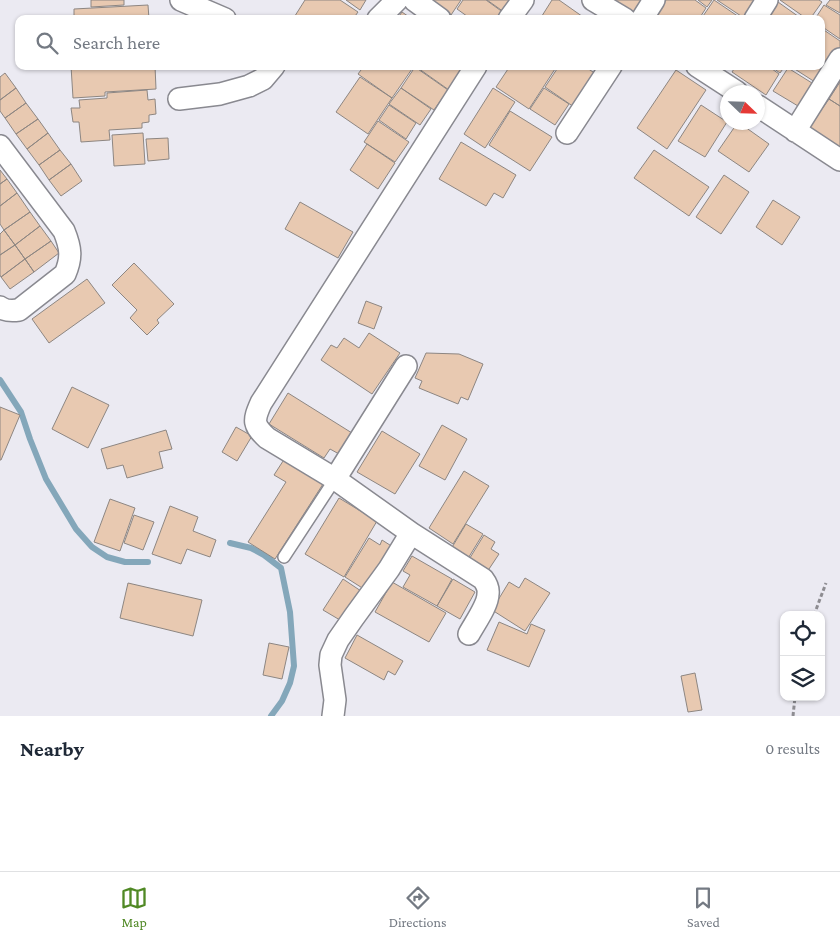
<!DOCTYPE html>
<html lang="en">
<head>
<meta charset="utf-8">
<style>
	body { margin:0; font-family:"Crimson Pro",serif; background:#f6f6f7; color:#1f2937 }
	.controls { position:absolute; right:15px; bottom:15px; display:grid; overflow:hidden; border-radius:10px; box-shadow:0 1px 4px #0004 }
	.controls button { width:45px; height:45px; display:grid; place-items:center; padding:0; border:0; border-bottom:1px solid #e0e1e3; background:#fff; color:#1f2937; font:25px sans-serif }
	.compass { position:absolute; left:720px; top:85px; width:45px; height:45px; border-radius:50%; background:#fff; box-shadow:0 1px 4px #0004; rotate:113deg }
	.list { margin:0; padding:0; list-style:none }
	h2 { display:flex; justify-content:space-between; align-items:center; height:65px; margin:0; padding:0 20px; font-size:21px }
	h2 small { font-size:16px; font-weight:400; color:#747a83 }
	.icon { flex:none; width:28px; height:28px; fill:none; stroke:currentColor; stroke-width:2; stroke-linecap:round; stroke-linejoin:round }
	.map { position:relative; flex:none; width:840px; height:716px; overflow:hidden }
	.search { position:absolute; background:#fff; box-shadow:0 1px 4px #0004; left:15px; right:15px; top:15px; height:55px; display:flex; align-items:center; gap:12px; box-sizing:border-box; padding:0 18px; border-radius:10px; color:#747a83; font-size:19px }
	.sheet { height:155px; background:#fff }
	nav { display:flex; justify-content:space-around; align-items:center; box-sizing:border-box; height:70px; border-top:1px solid #e0e1e3; background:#fff; font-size:14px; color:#747a83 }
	nav a { display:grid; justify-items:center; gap:2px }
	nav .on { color:#508925 }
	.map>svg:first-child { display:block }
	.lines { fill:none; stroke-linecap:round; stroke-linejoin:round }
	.stream { stroke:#84a7ba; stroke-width:6 }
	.building { fill:#e8c9b1; stroke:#8d8682 }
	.service-casing { stroke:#898990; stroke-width:14 }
	.minor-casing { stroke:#898990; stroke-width:24 }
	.path { stroke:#8d8c91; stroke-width:3; stroke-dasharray:4 2.5; stroke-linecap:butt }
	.service { stroke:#fff; stroke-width:11 }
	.minor { stroke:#fff; stroke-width:21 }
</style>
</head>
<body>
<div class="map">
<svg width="840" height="716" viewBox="0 0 840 716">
	<rect width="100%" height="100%" fill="#ebeaf2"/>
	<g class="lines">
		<!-- stream -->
		<path class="stream" d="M0,380L21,412L30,439L46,479L76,529L92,547L107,557L125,562H148
			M230,543L251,548L264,555L281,568L290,612L294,666L290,683L282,701L271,716"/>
	</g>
	<!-- building -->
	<path class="building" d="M91,0H124V5L91,7Z
		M305,0H340L358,12L353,19H293Z
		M346,0H366L360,10Z
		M423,0H461L449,18Z
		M463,0H486L504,13L499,19H471L457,9Z
		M487,0H512L504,12Z
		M552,0H559L586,19H540Z
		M608,0H644L634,17Z
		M666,0H695L706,8L699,19H653Z
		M698,0H712L707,7Z
		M714,0L742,19H701Z
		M717,0H757L744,18Z
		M780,0H819L822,2L810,19H807Z
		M830,0H840V13L826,5Z
		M778,2L802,19H767Z
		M148,5L149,19H74V9Z
		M824,5L840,15V39L821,26V19H815Z
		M402,12L412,19H397Z
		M821,28L840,41V47L828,64L821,59Z
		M821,63L825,66L815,82L790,66H821Z
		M71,66H104L105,67L155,66L156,89L105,92V96L73,98Z
		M364,66H414L392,98L358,74Z
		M415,66H465L449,90Z
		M510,66H550L555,69L529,109L496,87Z
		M559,66H584L596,74L574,107L545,87Z
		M736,66H768L779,74L766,95L732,72Z
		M770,66H785L780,73Z
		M415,67L448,90L434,110L401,88Z
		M788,68L812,83L798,106L773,91Z
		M676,70L706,90L667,149L637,128Z
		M5,73L16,88L0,100V77Z
		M360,77L392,98L368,134L336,112Z
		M840,82V106L829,99Z
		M16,88L26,103L5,118L0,111V100Z
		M401,88L431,109L420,125L389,104Z
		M493,88L515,102L485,148L464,134Z
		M544,88L569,104L555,125L530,109Z
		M147,90L148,100L155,99L156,114L149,115V122L142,123V128L109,130L110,140L81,142L79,122H73L71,108H80L79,100L107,98V93Z
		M829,99L840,106V153L807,130Z
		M26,103L38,119L16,134L5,118Z
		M389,105L416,123L406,139L379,120Z
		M701,105L727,122L705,157L678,141Z
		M510,111L552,137L530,171L489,145Z
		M38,119L48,133L27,149L16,134Z
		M378,121L409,142L395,162L364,142Z
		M738,122L769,144L749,172L718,151Z
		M48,133L60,150L39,165L27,149Z
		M143,133L145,164L114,166L112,135Z
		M168,138L169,159L148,161L146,139Z
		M461,142L516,175L503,198L494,193L486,206L439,179Z
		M367,144L395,163L378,189L350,170Z
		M60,150L71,164L49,180L39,165Z
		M654,150L709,187L689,216L634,178Z
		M71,164L82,181L61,196L49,180Z
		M0,170L7,179L0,184Z
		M724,175L749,192L721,234L696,217Z
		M7,179L17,193L0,206V184Z
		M17,193L30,212L4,230L0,224V206Z
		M773,200L800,217L782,245L756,227Z
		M300,202L353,232L338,258L285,229Z
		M30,212L40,226L15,245L4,230Z
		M40,226L51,241L25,259L15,245Z
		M4,230L15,245L0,255V234Z
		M51,241L59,253L34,272L25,259Z
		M15,245L25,259L1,277L0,275V255Z
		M25,259L34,272L10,289L1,277Z
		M134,263L174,304L157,320L159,323L147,335L130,318L137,310L112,285Z
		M87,279L105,303L49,343L32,319Z
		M366,301L382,307L374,329L358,323Z
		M369,333L400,353L372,394L321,360L331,345L337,348L344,338L359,348Z
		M426,353L459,354L483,364L468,400L461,397L458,404L419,388L422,381L415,378Z
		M72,387L109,405L88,448L52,429Z
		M288,393L352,433L339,454L330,449L324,458L269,424Z
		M0,407L20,415L1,460H0Z
		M442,425L467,439L445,480L419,466Z
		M236,427L252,436L237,461L222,452Z
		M166,430L172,449L159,452L163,468L127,478L123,465L107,469L101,449Z
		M382,431L420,454L395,494L357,472Z
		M285,458L323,484L275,559L248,542L286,482L274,475Z
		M464,471L489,486L453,544L429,528Z
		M339,498L377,521L344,577L305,554Z
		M110,499L135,508L120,551L94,542Z
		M170,506L198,517L193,531L216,540L210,557L187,549L181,564L152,554Z
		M134,515L154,522L143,550L124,543Z
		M466,524L483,534L467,560L451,549Z
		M484,535L495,542L491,549L499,554L487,572L468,561Z
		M369,538L380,545L382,540L393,547L367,591L345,577Z
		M412,556L452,579L437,606L403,587L410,575L403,571Z
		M525,578L550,593L525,631L492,610L509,582L519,588Z
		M343,579L364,593L345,623L323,610Z
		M453,579L475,592L460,619L437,606Z
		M392,582L446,613L429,642L375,612Z
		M128,583L202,600L193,636L120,618Z
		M499,622L527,634L531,624L545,630L529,667L487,650Z
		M357,635L403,661L395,675L388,671L384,680L345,658Z
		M269,643L289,647L282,679L263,675Z
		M695,673L702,710L688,712L681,676Z"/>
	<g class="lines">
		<!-- service casing -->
		<g class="service-casing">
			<path id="service" d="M284,557L335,479"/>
		</g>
		<!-- minor casing -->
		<g class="minor-casing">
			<path id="minor" d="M181,0L225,19
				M414,0L440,19
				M593,0L625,19
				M378,19L397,0
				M509,19L523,0
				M642,19L654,0
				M755,19L767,0
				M697,66L737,92
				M179,99L220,94L249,86L263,79L274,66
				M758,106L840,160
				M795,131L840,59
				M567,133L611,66
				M0,146L64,231C71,248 72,258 65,274L19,310C12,311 5,311 0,307
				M335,479L406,366
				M411,533L483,579C486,583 489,588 488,594C488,605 475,623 469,634
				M333,716L335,700L330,665L331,655L338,640L354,617L389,569L411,533L335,479L267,438C253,425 253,421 261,403L476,66"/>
		</g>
		<!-- path -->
		<path class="path" d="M814,615L826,583
			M793,716L795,697"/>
		<!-- service -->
		<use href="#service" class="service"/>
		<!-- minor -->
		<use href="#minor" class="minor"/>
	</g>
</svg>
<div class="controls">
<button><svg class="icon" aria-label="locate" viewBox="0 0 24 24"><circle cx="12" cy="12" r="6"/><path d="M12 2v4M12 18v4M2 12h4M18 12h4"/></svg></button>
<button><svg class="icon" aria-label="layers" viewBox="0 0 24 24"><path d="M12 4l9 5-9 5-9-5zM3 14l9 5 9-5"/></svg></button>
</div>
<svg class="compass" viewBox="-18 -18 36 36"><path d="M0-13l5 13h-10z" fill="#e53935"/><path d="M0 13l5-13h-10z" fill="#747a83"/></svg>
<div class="search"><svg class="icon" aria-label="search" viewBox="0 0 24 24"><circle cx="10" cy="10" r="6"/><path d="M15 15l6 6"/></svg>Search here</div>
</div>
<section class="sheet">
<h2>Nearby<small>0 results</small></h2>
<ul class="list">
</ul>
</section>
<nav>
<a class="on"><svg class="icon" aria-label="map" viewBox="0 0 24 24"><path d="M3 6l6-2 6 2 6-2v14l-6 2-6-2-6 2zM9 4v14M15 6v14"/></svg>Map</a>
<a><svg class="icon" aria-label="directions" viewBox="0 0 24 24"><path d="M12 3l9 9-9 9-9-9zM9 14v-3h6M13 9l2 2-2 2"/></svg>Directions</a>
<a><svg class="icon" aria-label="saved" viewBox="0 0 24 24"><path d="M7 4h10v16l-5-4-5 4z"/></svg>Saved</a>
</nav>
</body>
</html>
